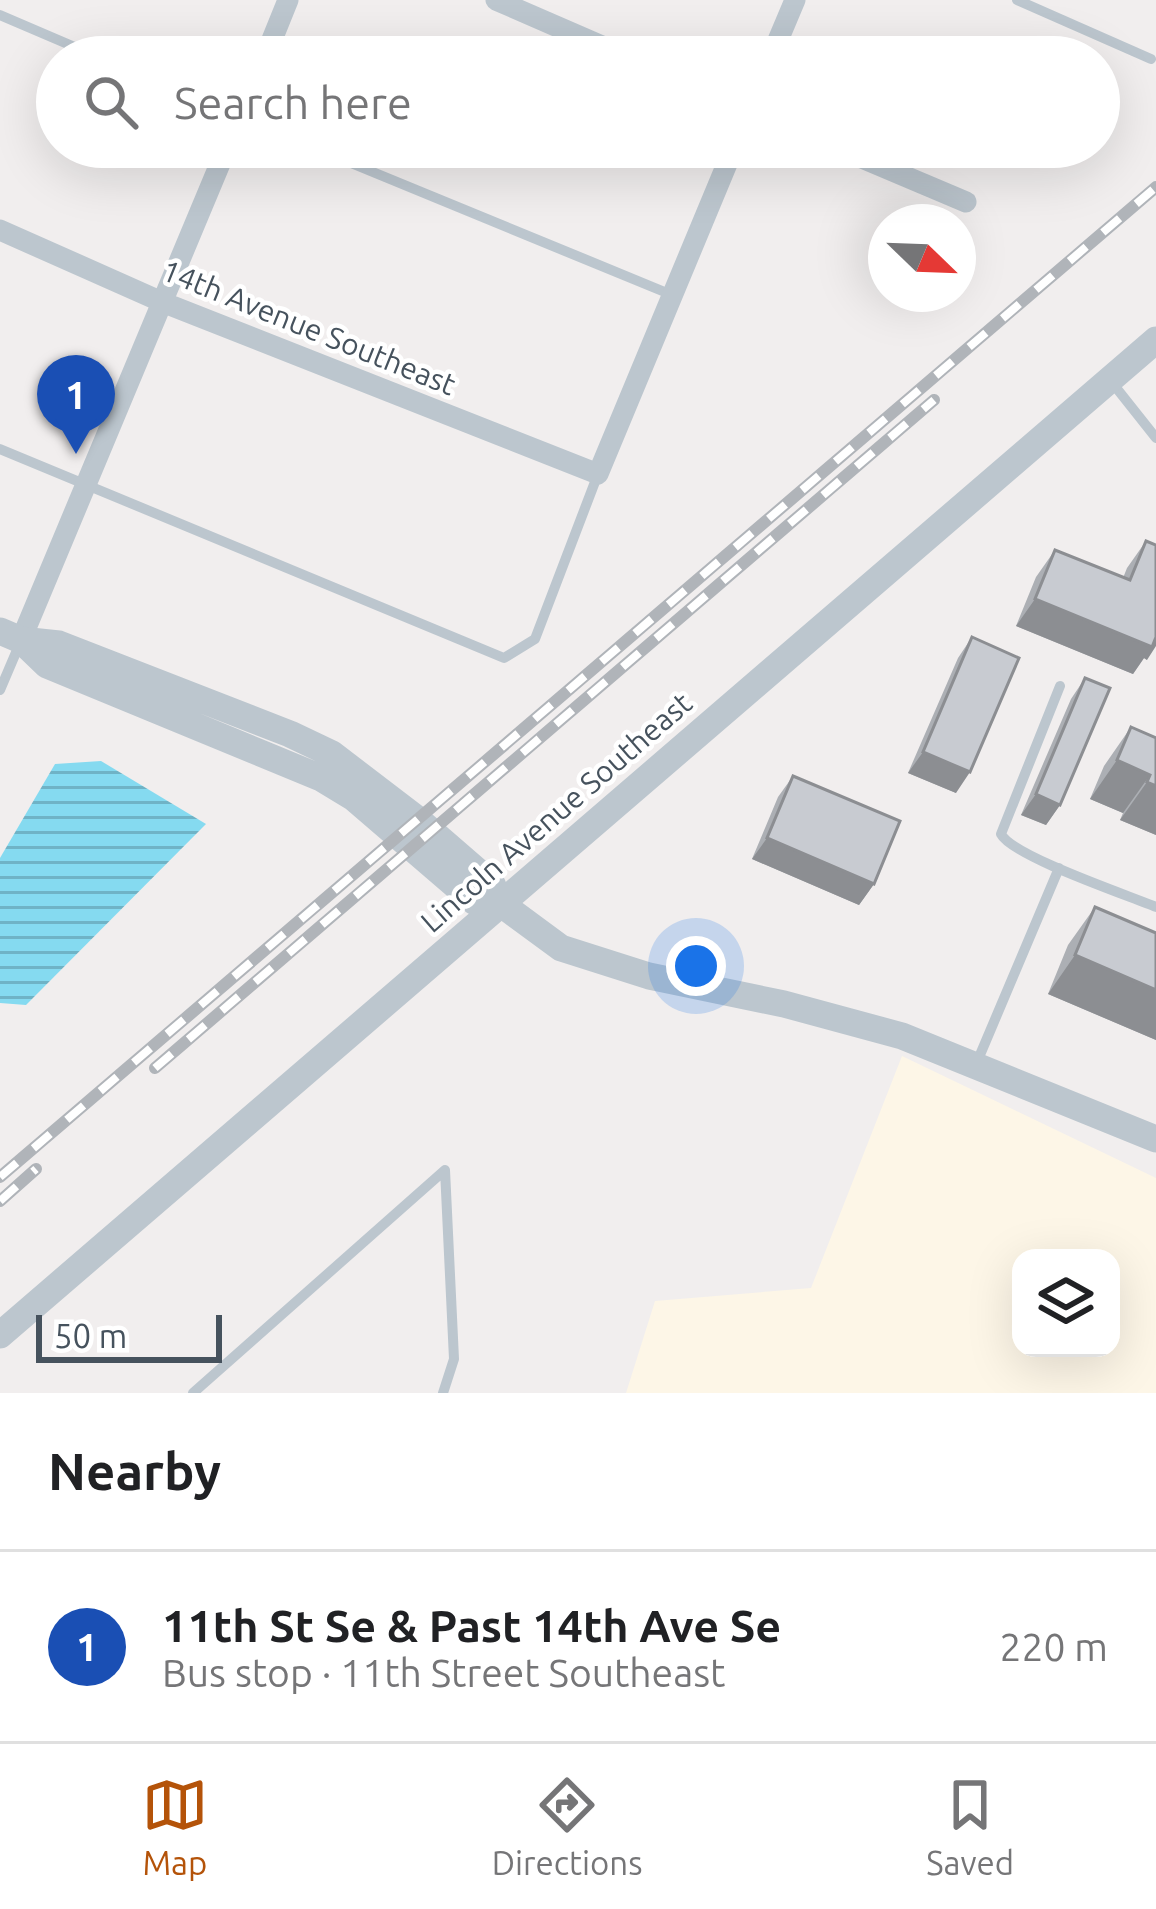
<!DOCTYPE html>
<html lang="en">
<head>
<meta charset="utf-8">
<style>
	body { margin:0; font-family:Ubuntu,sans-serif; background:#f2f2f2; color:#202124 }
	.controls { position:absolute; right:36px; bottom:36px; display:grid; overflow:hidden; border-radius:24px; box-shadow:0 12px 48px #0002 }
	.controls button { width:108px; height:108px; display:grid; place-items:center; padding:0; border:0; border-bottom:3px solid #e0e0e0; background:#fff; color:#202124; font:60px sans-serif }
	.compass { position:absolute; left:868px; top:204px; width:108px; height:108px; border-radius:50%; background:#fff; box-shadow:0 12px 48px #0002; rotate:113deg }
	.scale { position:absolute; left:36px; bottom:30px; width:186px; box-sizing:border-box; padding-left:12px; border:6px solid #46525d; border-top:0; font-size:33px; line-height:42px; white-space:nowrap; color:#46525d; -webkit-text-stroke:9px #fff; paint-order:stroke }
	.you { position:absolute; left:696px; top:966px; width:42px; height:42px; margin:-30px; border:9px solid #fff; border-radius:50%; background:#1a73e8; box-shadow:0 0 0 18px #1a73e833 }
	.badge { display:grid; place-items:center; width:78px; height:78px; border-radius:50%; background:#b45309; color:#fff; font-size:39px; font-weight:700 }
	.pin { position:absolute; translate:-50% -99px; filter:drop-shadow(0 3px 6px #0008) }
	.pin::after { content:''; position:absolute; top:63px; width:42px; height:36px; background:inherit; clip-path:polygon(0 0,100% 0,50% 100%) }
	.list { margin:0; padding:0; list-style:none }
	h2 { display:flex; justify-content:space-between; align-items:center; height:156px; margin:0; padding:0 48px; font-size:51px }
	h2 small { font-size:39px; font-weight:400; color:#757577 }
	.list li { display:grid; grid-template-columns:78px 1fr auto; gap:36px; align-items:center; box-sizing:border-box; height:192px; padding:0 48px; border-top:3px solid #e0e0e0 }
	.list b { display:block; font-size:45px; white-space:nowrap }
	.list p { margin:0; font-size:39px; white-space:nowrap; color:#757577 }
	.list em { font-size:39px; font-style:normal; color:#757577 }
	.icon { flex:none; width:66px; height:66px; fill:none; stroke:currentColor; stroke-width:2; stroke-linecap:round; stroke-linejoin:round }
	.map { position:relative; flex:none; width:1156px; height:1393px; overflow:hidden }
	.search { position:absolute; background:#fff; box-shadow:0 12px 48px #0002; left:36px; right:36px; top:36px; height:132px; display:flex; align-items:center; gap:30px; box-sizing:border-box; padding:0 42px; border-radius:66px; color:#757577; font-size:45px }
	.sheet { height:348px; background:#fff }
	nav { display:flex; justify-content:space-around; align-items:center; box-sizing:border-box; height:168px; border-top:3px solid #e0e0e0; background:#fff; font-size:33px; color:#757577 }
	nav a { display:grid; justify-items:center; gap:6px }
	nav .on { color:#b45309 }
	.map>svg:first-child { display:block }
	.commercial { fill:#fdf6e7; fill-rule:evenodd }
	.water { fill:url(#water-rules) }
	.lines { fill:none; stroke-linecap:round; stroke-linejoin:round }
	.service { stroke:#bcc6ce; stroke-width:10 }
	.minor { stroke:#bcc6ce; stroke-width:21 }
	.tertiary { stroke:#bcc6ce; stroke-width:27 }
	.rail-casing { stroke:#b0b4b9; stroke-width:12 }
	.rail { stroke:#fff; stroke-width:8; stroke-dasharray:22; stroke-linecap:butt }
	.wall { fill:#acafb4 }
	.shaded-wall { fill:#8c8e92 }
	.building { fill:#c8cbd1; stroke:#8c8e92; stroke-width:3 }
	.labels { text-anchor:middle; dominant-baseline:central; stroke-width:9; stroke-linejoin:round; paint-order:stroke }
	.street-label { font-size:30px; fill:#46525d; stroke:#fff }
</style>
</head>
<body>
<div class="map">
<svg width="1156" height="1393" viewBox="0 0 1156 1393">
	<defs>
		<pattern id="water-rules" width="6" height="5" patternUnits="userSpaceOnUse" patternTransform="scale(3)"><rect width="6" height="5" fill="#85daf0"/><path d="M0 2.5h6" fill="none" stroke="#6fb3c6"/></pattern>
	</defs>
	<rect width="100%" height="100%" fill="#f1eeee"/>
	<!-- commercial -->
	<path class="commercial" d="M902,1056L1156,1178V1393H626L655,1301L811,1288ZM1021,1258H1111V1348H1021Z"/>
	<!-- water -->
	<path class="water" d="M101,761L206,824L26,1005L0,1003V858L55,764Z"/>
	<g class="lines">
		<!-- service -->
		<path class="service" d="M1017,0L1151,59
			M0,15L98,57
			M312,147L672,295
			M1110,380L1156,438
			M0,449L504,658L535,639L598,474
			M1060,686L1001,834C1012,856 1127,895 1156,907
			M0,690L20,643
			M977,1062L1059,868
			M193,1393L445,1170L454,1359L443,1393"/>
		<!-- minor -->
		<path class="minor" d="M496,0L627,57
			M265,57L288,0
			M771,57L795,0
			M836,147L966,202
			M0,230L162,302L598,474L734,147
			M21,640L227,147"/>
		<!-- tertiary -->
		<path class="tertiary" d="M0,631L21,640L59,644L290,734L332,754L417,819L492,884L500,903L561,948L649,976L784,1004L902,1036L1156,1139
			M21,640L47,665L321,778L354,798L475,902L500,903
			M0,1335L1156,340"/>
		<!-- rail casing -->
		<g class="rail-casing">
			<path id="rail" d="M155,1068L934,400
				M0,1177L1156,187
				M0,1201L36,1169"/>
		</g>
		<!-- rail -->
		<use href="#rail" class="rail"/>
	</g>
	<!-- wall -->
	<path class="wall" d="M1146,541L1147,660L1144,658L1133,674L1016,626L1036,577L1055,550L1123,578L1127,568Z
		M972,637L956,793L908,773L958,658Z
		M1085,678L1060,805L1046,825L1021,815L1071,699Z
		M1131,727L1156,738V835L1120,820L1123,813L1090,799L1104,766Z
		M793,776L874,884L859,905L752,859L778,797Z
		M1095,907L1156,933V1040L1048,994L1068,945Z"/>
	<!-- shaded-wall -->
	<path class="shaded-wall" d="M1035,599L1156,634V646L1147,660L1144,658L1133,674L1016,626Z
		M923,752L970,772L956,793L908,773Z
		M1117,760L1150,775L1123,813L1090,799Z
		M1147,782L1156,786V835L1120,820Z
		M1036,794L1060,805L1046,825L1021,815Z
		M767,838L874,884L859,905L752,859Z
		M1075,955L1156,990V1040L1048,994Z"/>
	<!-- building -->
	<path class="building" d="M1146,541L1156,545V637L1152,647L1035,599L1055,550L1130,580Z
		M972,637L1019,658L970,772L923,752Z
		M1085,678L1110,688L1060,805L1036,794Z
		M1131,727L1156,738V786L1147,782L1150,775L1117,760Z
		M793,776L900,821L874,884L767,838Z
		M1095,907L1156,933V990L1075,955Z"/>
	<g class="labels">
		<!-- street labels -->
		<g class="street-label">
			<text transform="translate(309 327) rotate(22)">14th Avenue Southeast</text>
			<text transform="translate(556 812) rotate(-41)">Lincoln Avenue Southeast</text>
		</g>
	</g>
</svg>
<div class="controls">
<button><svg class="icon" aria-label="layers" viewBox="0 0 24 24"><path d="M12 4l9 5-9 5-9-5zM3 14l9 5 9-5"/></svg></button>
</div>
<svg class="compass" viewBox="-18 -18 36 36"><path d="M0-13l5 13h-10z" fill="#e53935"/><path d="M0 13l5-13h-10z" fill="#757577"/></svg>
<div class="scale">50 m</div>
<div class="you"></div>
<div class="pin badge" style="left:76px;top:454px;background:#1a4fb4">1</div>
<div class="search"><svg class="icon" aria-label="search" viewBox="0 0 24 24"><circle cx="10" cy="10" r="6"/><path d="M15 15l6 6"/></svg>Search here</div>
</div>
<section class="sheet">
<h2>Nearby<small></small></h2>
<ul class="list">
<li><span class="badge" style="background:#1a4fb4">1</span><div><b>11th St Se &amp; Past 14th Ave Se</b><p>Bus stop · 11th Street Southeast</p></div><em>220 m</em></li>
</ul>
</section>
<nav>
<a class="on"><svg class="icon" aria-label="map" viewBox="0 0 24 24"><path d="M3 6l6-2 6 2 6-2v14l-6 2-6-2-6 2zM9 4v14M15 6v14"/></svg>Map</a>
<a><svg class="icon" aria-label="directions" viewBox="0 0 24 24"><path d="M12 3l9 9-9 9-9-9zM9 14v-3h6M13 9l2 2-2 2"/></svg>Directions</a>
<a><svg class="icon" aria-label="saved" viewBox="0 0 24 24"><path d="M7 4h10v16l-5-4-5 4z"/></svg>Saved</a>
</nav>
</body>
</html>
